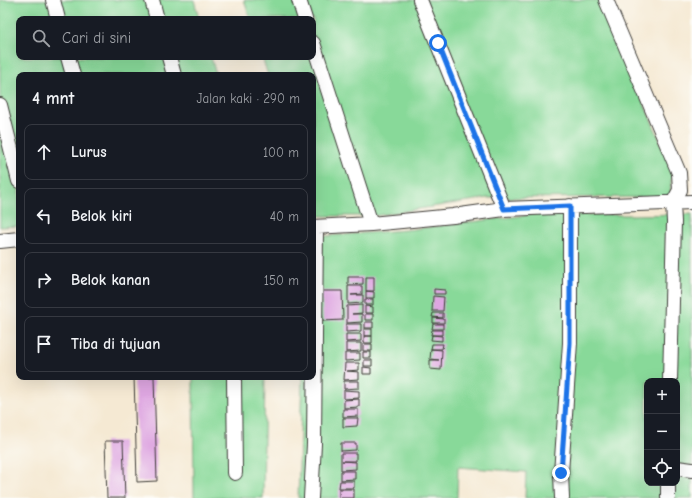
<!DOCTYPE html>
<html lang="id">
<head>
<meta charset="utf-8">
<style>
	body { margin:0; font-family:"Comic Neue",sans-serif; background:#20242c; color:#f1f3f6 }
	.controls { position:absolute; right:12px; bottom:12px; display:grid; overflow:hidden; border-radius:8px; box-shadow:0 4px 16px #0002 }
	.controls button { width:36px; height:36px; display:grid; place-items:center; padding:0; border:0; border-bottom:1px solid #363941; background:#171b24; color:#f1f3f6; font:20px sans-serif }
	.stop { position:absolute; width:12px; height:12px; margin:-9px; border:3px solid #1a73e8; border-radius:50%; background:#fff }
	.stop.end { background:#1a73e8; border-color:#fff; box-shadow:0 1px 4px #0008 }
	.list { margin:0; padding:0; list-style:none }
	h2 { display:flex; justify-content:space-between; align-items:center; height:52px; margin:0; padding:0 16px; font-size:17px }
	h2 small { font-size:13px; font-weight:400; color:#9ea1a6 }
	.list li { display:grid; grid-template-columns:26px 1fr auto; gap:12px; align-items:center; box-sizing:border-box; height:56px; margin:0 8px 8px; padding:0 8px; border:1px solid #363941; border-radius:8px }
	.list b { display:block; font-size:15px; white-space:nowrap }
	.list em { font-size:13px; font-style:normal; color:#9ea1a6 }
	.icon { flex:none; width:22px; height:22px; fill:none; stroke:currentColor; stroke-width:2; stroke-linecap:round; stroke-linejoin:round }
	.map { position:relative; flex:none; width:692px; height:498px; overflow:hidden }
	.search { position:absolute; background:#171b24; box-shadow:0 4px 16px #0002; left:16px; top:16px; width:300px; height:44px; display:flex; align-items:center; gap:10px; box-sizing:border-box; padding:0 14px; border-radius:8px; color:#9ea1a6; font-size:15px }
	.panel { position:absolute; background:#171b24; box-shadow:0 4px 16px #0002; left:16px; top:72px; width:300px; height:308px; border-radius:8px }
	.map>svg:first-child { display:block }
	.green { fill:#88d999; stroke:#527a5a; fill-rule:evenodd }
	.building { fill:#dea6e1 }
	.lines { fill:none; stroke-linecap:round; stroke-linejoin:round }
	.minor-casing { stroke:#3d3b37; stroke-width:16 }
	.minor { stroke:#fff; stroke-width:14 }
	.route { stroke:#1a73e8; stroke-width:5 }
</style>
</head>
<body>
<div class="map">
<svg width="692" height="498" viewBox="0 0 692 498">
	<rect width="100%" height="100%" fill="#fdfcf7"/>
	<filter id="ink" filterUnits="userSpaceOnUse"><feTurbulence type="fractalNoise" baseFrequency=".025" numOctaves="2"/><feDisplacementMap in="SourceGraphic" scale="8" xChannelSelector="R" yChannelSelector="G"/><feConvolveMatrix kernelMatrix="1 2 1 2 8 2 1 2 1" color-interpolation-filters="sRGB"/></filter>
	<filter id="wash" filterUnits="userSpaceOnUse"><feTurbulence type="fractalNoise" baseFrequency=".012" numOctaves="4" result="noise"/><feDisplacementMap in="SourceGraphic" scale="16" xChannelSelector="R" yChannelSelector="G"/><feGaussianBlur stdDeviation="0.9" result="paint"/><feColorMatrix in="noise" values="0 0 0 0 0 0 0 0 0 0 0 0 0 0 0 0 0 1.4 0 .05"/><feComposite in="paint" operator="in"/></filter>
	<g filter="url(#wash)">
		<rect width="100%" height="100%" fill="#f5e9d3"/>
		<!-- green -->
		<path class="green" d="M0,0H194L199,19H19V57H211L216,75H19V226L0,227Z
			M244,0H599L672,168L670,197L488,198L374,216H313V75H268L262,57H313V19H250Z
			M536,214L629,215L692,214V498H525L526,472L458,467L457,498H298L302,377H313V237L406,230ZM647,381H677V483H647Z
			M193,377H265L263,498H194Z"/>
		<g id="blocks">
			<!-- building -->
			<path class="building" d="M348,277H363V284L348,285Z
				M366,277H374V291H366Z
				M348,286H362V294L351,295H363V303L348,304Z
				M434,289L445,290V294H434Z
				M321,291H342L343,320L323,321Z
				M366,291L374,292V298H366Z
				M433,296L444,297L443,311H432Z
				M365,299H373V305H365Z
				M362,305V313L352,314H362V322L347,323V306Z
				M365,306L373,307V313H365Z
				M433,313H443V318L432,317Z
				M365,314H373V320H365Z
				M433,318L444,319V323H433Z
				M365,322H373V328H365Z
				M346,324H361V331L346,332Z
				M433,324H443V329H432Z
				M364,329H372V336H364Z
				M432,330H442V335H431Z
				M346,334H361V341L346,342Z
				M432,335L442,336V341L431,340Z
				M364,336H372V343H364Z
				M346,343H361V351L346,352Z
				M363,344H372V351H363Z
				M432,344H443L442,349H431Z
				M431,349L442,350L441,370L430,369V360H439L430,359Z
				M363,352H371V358H363Z
				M345,353H360V360L345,361Z
				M364,360H372V366H364Z
				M345,363H359V370L347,371L359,372V379L344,380Z
				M363,367L371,368V374H363Z
				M134,377H154L157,481L137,482Z
				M344,381H359V388L344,389Z
				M344,390L359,391V398L344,399Z
				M359,399V407L344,408V400Z
				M343,409H358V416L343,417Z
				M343,418H358L357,426L343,427Z
				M105,441H123L125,498H107Z
				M341,443H356V450L341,451Z
				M341,453H356V461H342L356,462V469L341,470Z
				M341,471H355V479L341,480Z
				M340,481H354V488H339Z
				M339,489H354V498H339Z"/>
		</g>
	</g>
	<g filter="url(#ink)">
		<use href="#blocks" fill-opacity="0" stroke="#3d3b37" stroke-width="1"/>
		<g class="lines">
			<!-- minor casing -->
			<g class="minor-casing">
				<path id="minor" d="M53,0L58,19
					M152,0L157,19
					M299,0L305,19
					M420,0L504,209
					M606,0L679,173L680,190L673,203L674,222L670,381
					M313,43L371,224
					M68,57L73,75
					M169,57L174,75
					M0,105L19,181
					M313,227L371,224L453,216L504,209L692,202
					M0,241L19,239
					M234,377L235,473
					M677,468L692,470
					M311,498L314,444L316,227
					M562,498L561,473L570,343V206
					M668,498V483"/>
			</g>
			<!-- minor -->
			<use href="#minor" class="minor"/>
		</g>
	</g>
	<g class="lines" filter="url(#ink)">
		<!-- route -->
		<path class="route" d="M438,43L504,209L570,206V343L561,473"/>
	</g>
</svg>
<div class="controls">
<button>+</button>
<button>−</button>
<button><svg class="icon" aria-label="locate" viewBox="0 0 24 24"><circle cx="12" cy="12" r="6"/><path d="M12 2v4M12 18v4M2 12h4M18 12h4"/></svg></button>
</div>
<div class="stop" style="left:438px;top:43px"></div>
<div class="stop end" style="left:561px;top:473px"></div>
<div class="search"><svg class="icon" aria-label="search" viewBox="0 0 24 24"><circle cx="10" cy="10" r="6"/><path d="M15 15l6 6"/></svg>Cari di sini</div>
<section class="panel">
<h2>4 mnt<small>Jalan kaki · 290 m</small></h2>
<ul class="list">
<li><svg class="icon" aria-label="ahead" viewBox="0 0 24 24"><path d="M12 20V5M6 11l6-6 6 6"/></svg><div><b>Lurus</b></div><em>100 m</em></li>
<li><svg class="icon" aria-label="left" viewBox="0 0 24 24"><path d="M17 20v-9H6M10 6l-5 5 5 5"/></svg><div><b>Belok kiri</b></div><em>40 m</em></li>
<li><svg class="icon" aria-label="right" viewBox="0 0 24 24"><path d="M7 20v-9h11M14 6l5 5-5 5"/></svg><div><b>Belok kanan</b></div><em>150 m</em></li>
<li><svg class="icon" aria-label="arrive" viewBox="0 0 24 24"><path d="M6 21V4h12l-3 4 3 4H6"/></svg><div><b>Tiba di tujuan</b></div></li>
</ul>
</section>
</div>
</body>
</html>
